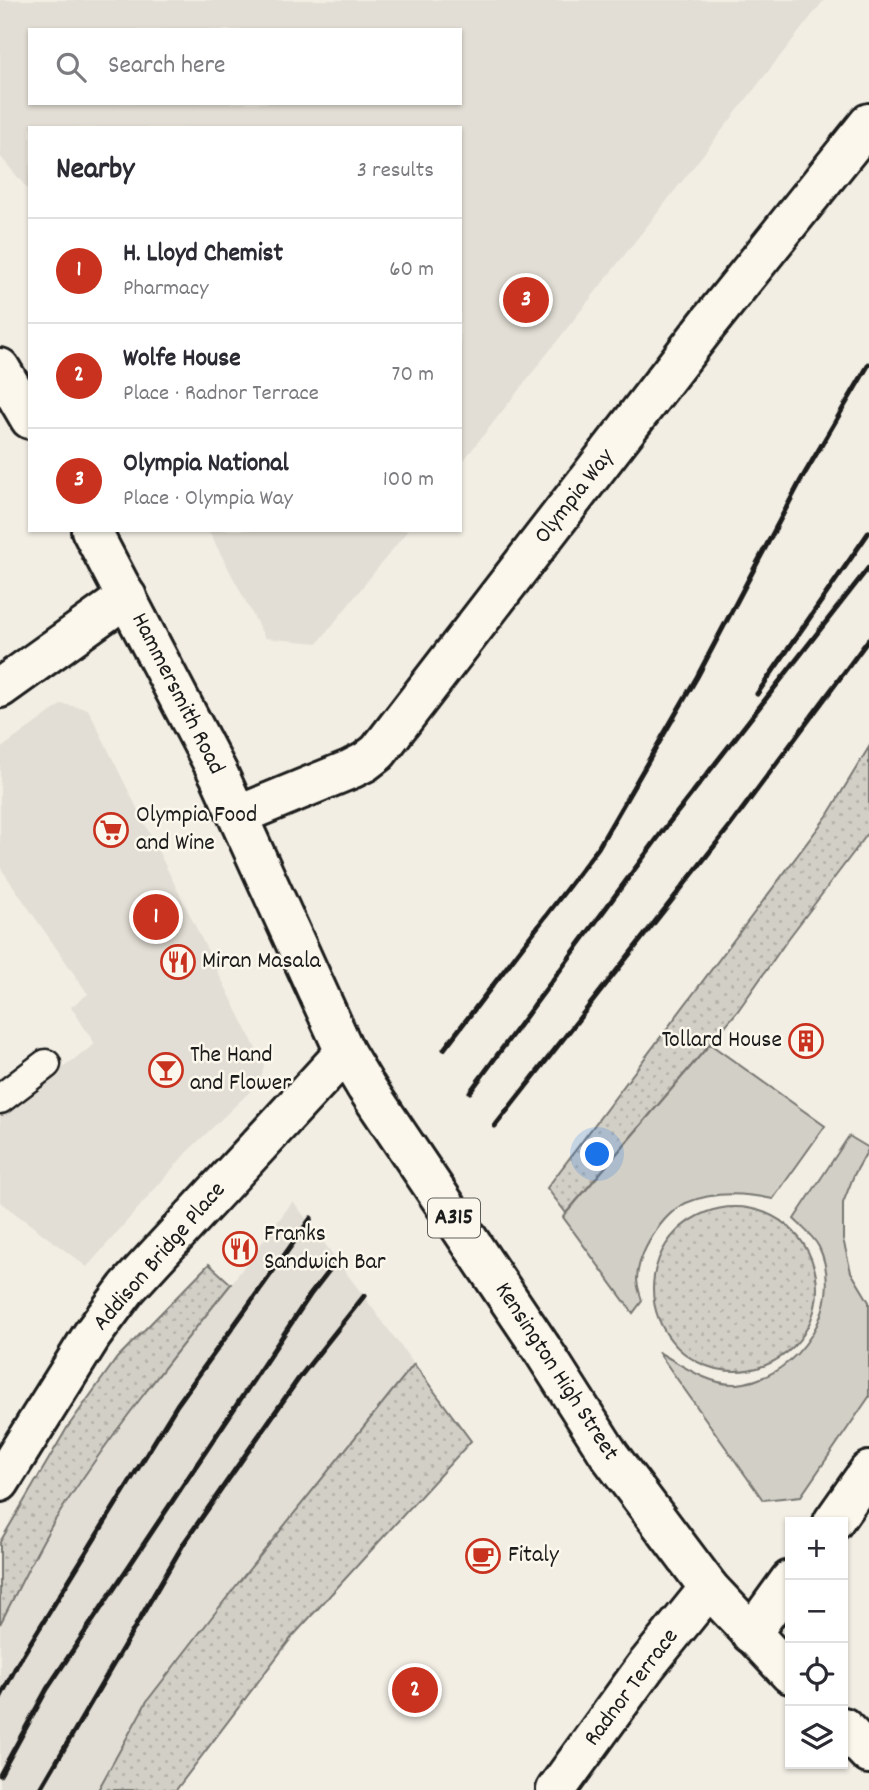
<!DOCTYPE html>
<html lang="en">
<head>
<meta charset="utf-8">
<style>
	body { margin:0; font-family:Dekko,sans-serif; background:#f7f7f7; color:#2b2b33 }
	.controls { position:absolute; right:21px; bottom:21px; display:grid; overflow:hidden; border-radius:0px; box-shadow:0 2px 5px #0004 }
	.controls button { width:63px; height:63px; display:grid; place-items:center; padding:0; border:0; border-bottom:2px solid #e1e1e2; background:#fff; color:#2b2b33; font:35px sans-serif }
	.you { position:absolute; left:598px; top:1155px; width:24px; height:24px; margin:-18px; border:5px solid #fff; border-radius:50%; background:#1a73e8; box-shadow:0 0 0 10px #1a73e833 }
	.badge { display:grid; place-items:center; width:46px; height:46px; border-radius:50%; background:#c8321e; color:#fff; font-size:23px; font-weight:700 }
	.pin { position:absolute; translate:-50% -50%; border:4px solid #fff; box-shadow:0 2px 7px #0006 }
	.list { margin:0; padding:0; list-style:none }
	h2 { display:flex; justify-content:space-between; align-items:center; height:91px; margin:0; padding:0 28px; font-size:30px }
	h2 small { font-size:23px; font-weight:400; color:#7c7c81 }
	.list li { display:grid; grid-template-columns:46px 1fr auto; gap:21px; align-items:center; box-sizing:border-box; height:105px; padding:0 28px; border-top:2px solid #e1e1e2 }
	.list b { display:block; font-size:26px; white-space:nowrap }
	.list p { margin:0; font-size:23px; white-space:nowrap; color:#7c7c81 }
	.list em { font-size:23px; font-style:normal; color:#7c7c81 }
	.icon { flex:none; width:38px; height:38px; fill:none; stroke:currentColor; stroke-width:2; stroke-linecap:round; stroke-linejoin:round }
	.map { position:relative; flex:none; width:869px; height:1790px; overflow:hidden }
	.search { position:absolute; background:#fff; box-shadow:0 2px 5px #0004; left:28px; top:28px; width:434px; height:77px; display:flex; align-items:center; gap:18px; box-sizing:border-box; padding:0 24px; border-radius:0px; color:#7c7c81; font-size:26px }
	.panel { position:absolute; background:#fff; box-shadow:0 2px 5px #0004; left:28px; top:126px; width:434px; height:406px; border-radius:0px }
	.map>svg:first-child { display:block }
	.built { fill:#e2ded5; fill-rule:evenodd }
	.grass { fill:url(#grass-dots); stroke:#777671; stroke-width:2 }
	.garden { fill:#d2cfc6; stroke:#777671; stroke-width:2 }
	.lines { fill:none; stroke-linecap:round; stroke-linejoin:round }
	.lane-casing { stroke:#1c1c1c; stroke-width:33 }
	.street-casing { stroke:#1c1c1c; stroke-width:44 }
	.primary-casing { stroke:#1c1c1c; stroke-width:44 }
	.lane { stroke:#fbf7ec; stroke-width:28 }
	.street { stroke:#fbf7ec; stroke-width:38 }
	.primary { stroke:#fbf7ec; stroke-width:38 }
	.rail { stroke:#1c1c1c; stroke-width:5 }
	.primary-bridge-casing { stroke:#1c1c1c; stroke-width:44; stroke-linecap:butt }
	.primary-bridge { stroke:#fbf7ec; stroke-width:38 }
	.labels { text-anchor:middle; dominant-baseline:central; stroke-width:5; stroke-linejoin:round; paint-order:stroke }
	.shield { fill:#fbf7ec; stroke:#5f5e5a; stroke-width:2 }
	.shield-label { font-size:23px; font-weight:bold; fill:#1c1c1c }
	.street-label { font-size:24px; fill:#1c1c1c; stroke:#fbf7ec }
	.poi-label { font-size:24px; fill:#1c1c1c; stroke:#fbf7ec; text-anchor:start }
</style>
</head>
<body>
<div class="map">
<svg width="869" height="1790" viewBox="0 0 869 1790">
	<defs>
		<pattern id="grass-dots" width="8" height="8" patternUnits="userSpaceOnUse" patternTransform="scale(1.75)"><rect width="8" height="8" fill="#d2cfc6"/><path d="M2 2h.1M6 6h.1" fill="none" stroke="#b4b1aa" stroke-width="1.8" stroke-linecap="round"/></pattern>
	</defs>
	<rect width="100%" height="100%" fill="#f2eee4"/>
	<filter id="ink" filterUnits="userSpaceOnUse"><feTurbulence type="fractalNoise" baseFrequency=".0143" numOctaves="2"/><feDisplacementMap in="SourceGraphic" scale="14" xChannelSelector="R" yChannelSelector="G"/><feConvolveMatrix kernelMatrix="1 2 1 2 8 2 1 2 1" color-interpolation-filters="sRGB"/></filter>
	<g filter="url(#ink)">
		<!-- built -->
		<path class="built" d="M0,0H824L460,465V128H30V192L0,156ZM30,30H460V103H30Z
			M208,530H408L318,643L265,638Z
			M62,704L88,709L264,1065L260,1082L188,1151L87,1267L0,1202V1114L95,1044L71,1007L88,994L0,867V749Z
			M293,1201L414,1364L147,1701L98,1790H0V1624L53,1524L90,1467L128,1413L231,1284Z"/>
		<!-- grass -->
		<path class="grass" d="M869,747V832L788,939L737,1012L566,1213L547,1188L827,816Z
			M653 1289a82 82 0 1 1 164 0a82 82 0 1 1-164 0Z
			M209,1264L231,1284C169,1361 108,1437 55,1520C35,1553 18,1590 0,1624V1542L67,1428L117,1358Z
			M414,1364L471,1441L292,1637L176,1790H98L147,1701L235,1587Z"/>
		<!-- garden -->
		<path class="garden" d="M710,1044L825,1126L773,1199C745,1193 713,1191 686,1203C662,1214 638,1253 637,1279C637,1286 640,1294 642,1301L633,1313L563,1217Z
			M849,1136L869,1148L854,1175L843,1203V1239L851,1272L869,1302V1397L801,1496L763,1500L658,1352C681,1364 709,1386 737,1384C799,1378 846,1305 819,1247C814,1237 802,1227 794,1219Z"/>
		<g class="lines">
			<!-- lane casing -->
			<g class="lane-casing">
				<path id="lane" d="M0,1099L46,1064"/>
			</g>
			<!-- street casing -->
			<g class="street-casing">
				<path id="street" d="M0,688L127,597
					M239,815L351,769L365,762L378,752L707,325L869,123
					M0,1482L92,1335L127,1288L345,1052
					M833,1522L869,1471
					M751,1634L790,1580
					M556,1790L646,1666L709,1588"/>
			</g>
			<!-- primary casing -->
			<g class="primary-casing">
				<path id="primary" d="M0,368L30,419
					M91,530L219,775L345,1052L366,1087
					M542,1349L610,1456L709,1588L790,1674
					M843,1727L869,1754"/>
			</g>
			<!-- lane -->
			<use href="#lane" class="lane"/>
			<!-- street -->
			<use href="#street" class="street"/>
			<!-- primary -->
			<use href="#primary" class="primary"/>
			<!-- rail -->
			<path class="rail" d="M757,694L869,532
				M444,1049L598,848L697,677L801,480L869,364
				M470,1092L668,824L869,567
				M495,1126L730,826L869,639
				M0,1698L18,1663L177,1405L311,1218
				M0,1775L47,1689L310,1295L337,1260
				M40,1790L184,1543L299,1378L364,1296"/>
			<!-- primary-bridge casing -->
			<g class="primary-bridge-casing">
				<path id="primary-bridge" d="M366,1087L542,1349"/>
			</g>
			<!-- primary-bridge -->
			<use href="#primary-bridge" class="primary-bridge"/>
		</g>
	</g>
	<!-- icons -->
	<defs>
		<g id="supermarket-ring" transform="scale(1.75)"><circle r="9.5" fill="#fbf7ec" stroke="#c8321e" stroke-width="1.5"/><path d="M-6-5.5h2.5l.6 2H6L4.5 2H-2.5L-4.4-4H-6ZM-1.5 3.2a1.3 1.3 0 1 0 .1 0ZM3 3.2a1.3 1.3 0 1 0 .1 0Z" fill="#c8321e"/></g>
		<g id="restaurant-ring" transform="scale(1.75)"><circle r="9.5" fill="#fbf7ec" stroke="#c8321e" stroke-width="1.5"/><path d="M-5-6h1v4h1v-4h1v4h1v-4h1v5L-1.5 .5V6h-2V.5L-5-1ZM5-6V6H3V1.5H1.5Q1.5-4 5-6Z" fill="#c8321e"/></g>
		<g id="building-ring" transform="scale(1.75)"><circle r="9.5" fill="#fbf7ec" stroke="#c8321e" stroke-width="1.5"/><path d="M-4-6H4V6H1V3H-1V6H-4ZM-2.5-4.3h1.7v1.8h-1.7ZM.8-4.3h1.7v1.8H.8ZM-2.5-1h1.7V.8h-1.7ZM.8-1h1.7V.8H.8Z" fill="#c8321e"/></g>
		<g id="bar-ring" transform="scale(1.75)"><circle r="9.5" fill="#fbf7ec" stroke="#c8321e" stroke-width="1.5"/><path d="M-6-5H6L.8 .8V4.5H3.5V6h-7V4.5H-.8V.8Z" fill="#c8321e"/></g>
		<g id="cafe-ring" transform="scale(1.75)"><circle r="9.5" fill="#fbf7ec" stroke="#c8321e" stroke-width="1.5"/><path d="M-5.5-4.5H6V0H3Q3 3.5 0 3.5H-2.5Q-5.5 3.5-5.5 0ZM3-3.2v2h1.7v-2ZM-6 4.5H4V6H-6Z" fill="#c8321e"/></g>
	</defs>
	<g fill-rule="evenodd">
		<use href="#supermarket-ring" x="111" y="830"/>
		<use href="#restaurant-ring" x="178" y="962"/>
		<use href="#building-ring" x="806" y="1041"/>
		<use href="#bar-ring" x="166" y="1070"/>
		<use href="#restaurant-ring" x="240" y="1249"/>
		<use href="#cafe-ring" x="483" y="1556"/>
	</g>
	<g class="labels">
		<!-- shield labels -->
		<rect class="shield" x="428" y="1198.5" width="52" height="39" rx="5"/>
		<g class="shield-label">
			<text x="454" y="1218">A315</text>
		</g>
		<!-- street labels -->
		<g class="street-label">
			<text transform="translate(575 497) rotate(-52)">Olympia Way</text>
			<text transform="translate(177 694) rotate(63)">Hammersmith Road</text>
			<text transform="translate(160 1257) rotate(-49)">Addison Bridge Place</text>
			<text transform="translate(556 1372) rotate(57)">Kensington High Street</text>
			<text transform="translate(632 1688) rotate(-53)">Radnor Terrace</text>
		</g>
		<!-- poi labels -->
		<g class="poi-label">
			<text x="136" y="816">Olympia Food<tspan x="136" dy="28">and Wine</tspan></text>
			<text x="202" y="962">Miran Masala</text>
			<text x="782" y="1041" text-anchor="end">Tollard House</text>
			<text x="190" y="1056">The Hand<tspan x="190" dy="28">and Flower</tspan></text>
			<text x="264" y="1235">Franks<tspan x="264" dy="28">Sandwich Bar</tspan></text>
			<text x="508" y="1556">Fitaly</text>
		</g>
	</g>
</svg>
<div class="controls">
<button>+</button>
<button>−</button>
<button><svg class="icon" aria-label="locate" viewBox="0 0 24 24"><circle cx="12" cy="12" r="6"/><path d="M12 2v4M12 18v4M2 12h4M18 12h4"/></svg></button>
<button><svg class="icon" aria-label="layers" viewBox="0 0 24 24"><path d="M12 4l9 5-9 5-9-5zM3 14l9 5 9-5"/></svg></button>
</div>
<div class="you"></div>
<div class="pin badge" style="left:156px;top:917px">1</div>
<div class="pin badge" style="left:415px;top:1690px">2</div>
<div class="pin badge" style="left:526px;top:300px">3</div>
<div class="search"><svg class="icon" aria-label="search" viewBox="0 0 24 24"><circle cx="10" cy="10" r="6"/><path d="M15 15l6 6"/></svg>Search here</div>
<section class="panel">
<h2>Nearby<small>3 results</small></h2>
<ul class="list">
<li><span class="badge">1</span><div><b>H. Lloyd Chemist</b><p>Pharmacy</p></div><em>60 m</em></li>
<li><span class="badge">2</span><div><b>Wolfe House</b><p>Place · Radnor Terrace</p></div><em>70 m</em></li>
<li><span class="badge">3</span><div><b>Olympia National</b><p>Place · Olympia Way</p></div><em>100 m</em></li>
</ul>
</section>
</div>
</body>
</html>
